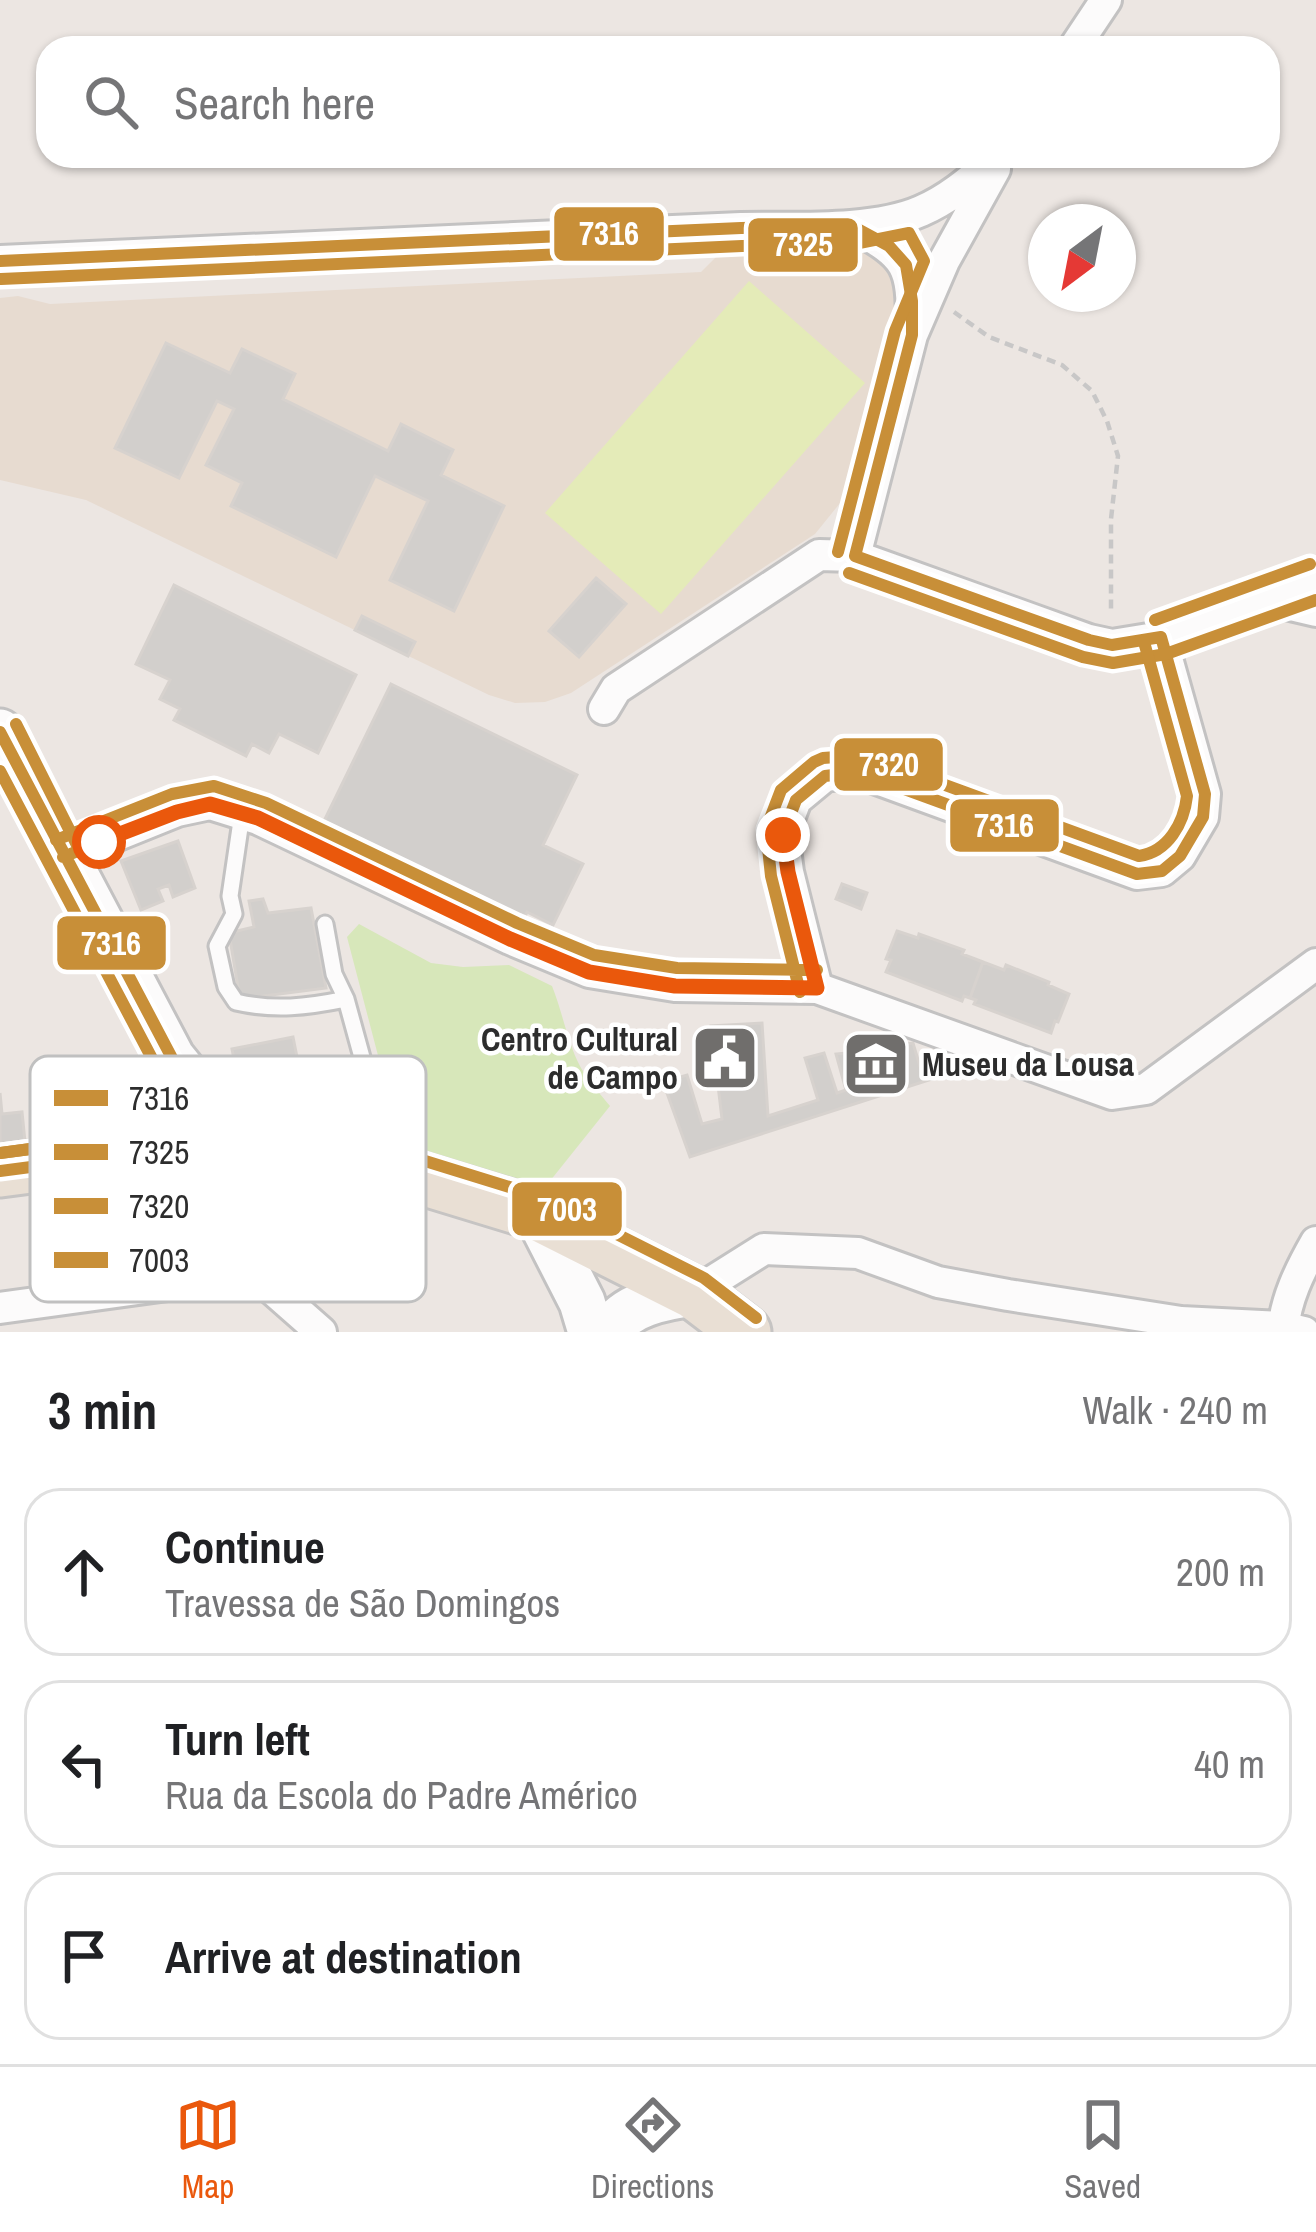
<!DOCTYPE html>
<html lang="en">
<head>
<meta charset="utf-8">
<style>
	body { margin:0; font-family:"Archivo Narrow",sans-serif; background:#f6f6f6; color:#202124 }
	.compass { position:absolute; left:1028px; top:204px; width:108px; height:108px; border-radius:50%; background:#fff; box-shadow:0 3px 9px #0004; rotate:212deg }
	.stop { position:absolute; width:36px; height:36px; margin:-27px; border:9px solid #ea580c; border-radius:50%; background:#fff }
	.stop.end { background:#ea580c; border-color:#fff; box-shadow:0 3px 12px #0008 }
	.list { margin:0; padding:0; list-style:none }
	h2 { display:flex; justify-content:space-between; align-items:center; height:156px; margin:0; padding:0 48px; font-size:51px }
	h2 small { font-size:39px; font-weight:400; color:#757577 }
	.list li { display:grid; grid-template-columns:78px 1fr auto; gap:36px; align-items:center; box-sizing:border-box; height:168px; margin:0 24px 24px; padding:0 24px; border:3px solid #e0e0e0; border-radius:36px }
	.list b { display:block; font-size:45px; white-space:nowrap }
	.list p { margin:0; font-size:39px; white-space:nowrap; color:#757577 }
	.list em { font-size:39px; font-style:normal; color:#757577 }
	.icon { flex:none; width:66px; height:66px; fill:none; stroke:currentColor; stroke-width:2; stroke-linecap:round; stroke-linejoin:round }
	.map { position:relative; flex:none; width:1316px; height:1332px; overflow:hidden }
	.search { position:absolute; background:#fff; box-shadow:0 3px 9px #0004; left:36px; right:36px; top:36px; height:132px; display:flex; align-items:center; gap:30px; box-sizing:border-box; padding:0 42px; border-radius:36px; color:#757577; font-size:45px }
	.sheet { height:732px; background:#fff }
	nav { display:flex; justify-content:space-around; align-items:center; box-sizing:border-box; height:168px; border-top:3px solid #e0e0e0; background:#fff; font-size:33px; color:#757577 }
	nav a { display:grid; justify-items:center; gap:6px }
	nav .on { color:#ea580c }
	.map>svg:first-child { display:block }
	.education { fill:#e7dbd0 }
	.green { fill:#d7e7ba }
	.pitch { fill:#e4ebb8 }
	.building { fill:#d2cfcc; stroke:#d7d2ce; stroke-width:3 }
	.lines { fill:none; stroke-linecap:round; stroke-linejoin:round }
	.lane-casing { stroke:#c3c2c2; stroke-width:21 }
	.street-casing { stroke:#c3c2c2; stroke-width:36 }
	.secondary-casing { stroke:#c3c2c2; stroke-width:51 }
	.primary-casing { stroke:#c6c4c3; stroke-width:57 }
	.path { stroke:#c8c7c7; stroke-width:4.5; stroke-dasharray:9 6; stroke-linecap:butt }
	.lane { stroke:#fcfbfb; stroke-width:15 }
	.street { stroke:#fcfbfb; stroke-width:30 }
	.secondary { stroke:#fcfbfb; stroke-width:45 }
	.primary { stroke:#e9dfd4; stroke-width:51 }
	.bus-1-casing { stroke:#fff; stroke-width:21 }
	.bus-2-casing { stroke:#fff; stroke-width:21 }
	.bus-3-casing { stroke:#fff; stroke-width:21 }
	.bus-4-casing { stroke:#fff; stroke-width:21 }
	.bus-1 { stroke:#c88f38; stroke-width:12 }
	.bus-2 { stroke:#c88f38; stroke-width:12 }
	.bus-3 { stroke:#c88f38; stroke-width:12 }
	.bus-4 { stroke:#c88f38; stroke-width:12 }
	.route { stroke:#ea580c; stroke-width:15 }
	.labels { text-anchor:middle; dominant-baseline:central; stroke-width:9; stroke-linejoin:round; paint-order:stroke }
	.poi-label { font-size:33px; font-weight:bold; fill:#2d2d2d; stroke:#fff; text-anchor:end }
	.key { fill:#fff; stroke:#c0c0c0; stroke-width:3 }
	.key-label { font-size:33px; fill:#2d2d2d }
	.line-badge { stroke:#fff; stroke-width:4.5 }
	.badge-label { font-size:33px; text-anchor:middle; font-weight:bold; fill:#fff }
</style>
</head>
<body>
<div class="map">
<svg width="1316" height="1332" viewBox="0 0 1316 1332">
	<rect width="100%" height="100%" fill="#ece6e2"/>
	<!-- education -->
	<path class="education" d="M855,248L880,258L893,284L895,315L849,492L815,534L571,693L545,702L515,703L489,695L86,500L0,480V298L18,296L50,304L701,272L721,252Z"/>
	<!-- green -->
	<path class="green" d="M359,924L431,963L463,967L509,965L552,986C563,1013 567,1042 581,1068C589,1081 600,1094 610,1106L542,1191L434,1156L403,1151L347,937Z"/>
	<!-- pitch -->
	<path class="pitch" d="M749,281L865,383L661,614L545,513Z"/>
	<!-- building -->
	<path class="building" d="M166,343L230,373L242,349L295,374L283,399L388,451L401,424L453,450L441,475L504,506L454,611L390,580L428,501L375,476L336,557L231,506L242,483L206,465L234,409L217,401L179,478L115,448Z
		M596,578L626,604L579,657L549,631Z
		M174,585L356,675L318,753L279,734L269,753L252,744L246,756L174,720L180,709L160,699L170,680L136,664Z
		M362,616L415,642L408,656L355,630Z
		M391,684L577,775L543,845L583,864L553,925L527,912L524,919L324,821Z
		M178,841L195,888L173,897L169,885L158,889L163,901L141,910L121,861Z
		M842,884L867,893L861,909L836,899Z
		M263,899L268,913L311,908L326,988L240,999L229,933L254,927L249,901Z
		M897,931L918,938L919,934L964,950L962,954L983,962L970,998L964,996L962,1001L886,972L891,960L886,959Z
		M983,962L1004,970L1006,965L1049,982L1048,985L1069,994L1058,1022L1055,1021L1051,1033L974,1004L976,1000L970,998Z
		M762,1023L768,1116L818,1100L805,1058L824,1053L837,1093L846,1090L836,1054L855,1052L865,1083L872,1082L863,1049L882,1046L892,1075L901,1073L891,1047L913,1043L921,1070L939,1067L944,1057L969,1067L690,1157L663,1082L687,1075L702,1124L722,1119L711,1026Z
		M293,1037L305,1097L253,1107L249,1089L240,1090L232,1049Z
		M0,1093L2,1114L22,1112L25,1142L0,1145Z"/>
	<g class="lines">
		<!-- lane casing -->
		<g class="lane-casing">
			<path id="lane" d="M242,814L230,896L234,914L217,946L226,987L236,1002C275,1011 307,1007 346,999
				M325,924L334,974L346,999L391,1163"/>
		</g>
		<!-- street casing -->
		<g class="street-casing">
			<path id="street" d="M1074,48L1106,0
				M852,226C909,257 912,265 912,329
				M0,261L741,228C794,227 873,232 921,211C951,198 974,177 999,156
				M855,556L912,335L944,261L995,169
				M1265,599L1316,611
				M604,709L616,689L819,555L855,556L1089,640L1112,645L1161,637L1316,581
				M63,857L177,811L210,804L258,819L510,939L589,972L675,986L817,988L1112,1094L1146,1089L1316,964
				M817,988L788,872L783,834L796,800L825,776L858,772L1137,874L1162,871L1180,856L1203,817L1205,794L1161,637
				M226,1152L223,1224L254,1273L321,1332
				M694,1293L764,1249L858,1253L938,1282L1008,1295L1181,1322L1283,1327L1304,1332
				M0,1308L254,1273
				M1283,1332C1285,1300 1300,1270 1316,1242"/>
		</g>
		<!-- secondary casing -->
		<g class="secondary-casing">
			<path id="secondary" d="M0,732L172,1058L214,1110L282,1153
				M537,1214L582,1302L591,1332
				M609,1332C625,1304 664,1297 694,1293"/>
		</g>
		<!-- primary casing -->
		<g class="primary-casing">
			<path id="primary" d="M0,1171L137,1153L179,1151L282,1153L406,1174L537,1214L694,1293L745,1332"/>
		</g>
		<!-- path -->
		<path class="path" d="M954,312L989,337L1062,365L1092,391L1107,421L1118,456L1111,519V614"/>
		<!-- lane -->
		<use href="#lane" class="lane"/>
		<!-- street -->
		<use href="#street" class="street"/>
		<!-- secondary -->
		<use href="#secondary" class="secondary"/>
		<!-- primary -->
		<use href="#primary" class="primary"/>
		<!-- bus-1 casing -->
		<g class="bus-1-casing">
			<path id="bus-1" d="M0,261L741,228L852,226L889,246L906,265L912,301V335L855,556
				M855,556L1089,640L1112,645L1161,637
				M0,732L172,1058L214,1110L205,1151
				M63,857L177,811L210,804L258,819L510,939L589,972L675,986L817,988
				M817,988L788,872L783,834L796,800L825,776L858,772L1137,874L1162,871L1180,856L1203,817L1205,794L1161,637
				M0,1171L137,1153L205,1151"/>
		</g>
		<!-- bus-2 casing -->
		<g class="bus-2-casing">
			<path id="bus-2" d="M1,279L742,246L854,244L909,233L924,261L895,331L838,552
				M849,573L1083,657L1113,663L1166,654L1316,600
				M0,771L156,1066L195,1115L190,1133L135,1135L0,1153"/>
		</g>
		<!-- bus-3 casing -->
		<g class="bus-3-casing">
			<path id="bus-3" d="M1155,620L1310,564
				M16,724L79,849
				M56,840L172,794L214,786L266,803L517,923L594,955L677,968L817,970
				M800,992L771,876L766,829L781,790L814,762L823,758L863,755L1139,856C1168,852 1184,823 1187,796L1144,642"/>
		</g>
		<!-- bus-4 casing -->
		<g class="bus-4-casing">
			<path id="bus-4" d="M0,1153L135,1135L179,1133L284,1135L409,1156L545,1198L704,1278L756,1318"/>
		</g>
		<!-- bus-1 -->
		<use href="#bus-1" class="bus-1"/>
		<!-- bus-2 -->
		<use href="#bus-2" class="bus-2"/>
		<!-- bus-3 -->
		<use href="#bus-3" class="bus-3"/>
		<!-- bus-4 -->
		<use href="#bus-4" class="bus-4"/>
	</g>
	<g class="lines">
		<!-- route -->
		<path class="route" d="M99,842L177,812L210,804L258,818L510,939L589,972L675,986L817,988L788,872L783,835"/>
	</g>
	<!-- icons -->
	<defs>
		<g id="civic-square" transform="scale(3.45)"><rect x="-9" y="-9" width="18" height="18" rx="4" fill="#706e6c" stroke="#fff"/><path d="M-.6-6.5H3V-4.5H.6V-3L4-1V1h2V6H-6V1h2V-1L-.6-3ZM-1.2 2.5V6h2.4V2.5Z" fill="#fff"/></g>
		<g id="museum-square" transform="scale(3.45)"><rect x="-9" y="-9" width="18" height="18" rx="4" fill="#706e6c" stroke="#fff"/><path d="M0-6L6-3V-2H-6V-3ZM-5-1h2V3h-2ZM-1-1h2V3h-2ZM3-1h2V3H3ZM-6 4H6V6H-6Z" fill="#fff"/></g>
	</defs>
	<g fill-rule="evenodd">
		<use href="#civic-square" x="725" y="1058"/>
		<use href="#museum-square" x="876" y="1064"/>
	</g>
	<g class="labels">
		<!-- poi labels -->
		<g class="poi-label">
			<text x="678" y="1039">Centro Cultural<tspan x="678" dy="38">de Campo</tspan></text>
			<text x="922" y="1064" text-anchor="start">Museu da Lousa</text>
		</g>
	</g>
	<!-- legend -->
	<rect x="30" y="1056" width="396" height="246" rx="18" class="key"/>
	<rect x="54" y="1090" width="54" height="16" fill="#c88f38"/>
	<rect x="54" y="1144" width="54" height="16" fill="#c88f38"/>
	<rect x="54" y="1198" width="54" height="16" fill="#c88f38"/>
	<rect x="54" y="1252" width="54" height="16" fill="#c88f38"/>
	<g class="key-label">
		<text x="129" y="1110">7316</text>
		<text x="129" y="1164">7325</text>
		<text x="129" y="1218">7320</text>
		<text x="129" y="1272">7003</text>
	</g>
	<g class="line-badge">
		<rect x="552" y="205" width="114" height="58" rx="12" fill="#c88f38"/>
		<rect x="746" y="216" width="114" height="58" rx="12" fill="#c88f38"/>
		<rect x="832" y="736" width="113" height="57" rx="12" fill="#c88f38"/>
		<rect x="948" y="797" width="113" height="57" rx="12" fill="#c88f38"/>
		<rect x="55" y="914" width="113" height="58" rx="12" fill="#c88f38"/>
		<rect x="510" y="1180" width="114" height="58" rx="12" fill="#c88f38"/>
	</g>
	<g class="badge-label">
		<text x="609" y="245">7316</text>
		<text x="803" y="256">7325</text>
		<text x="889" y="776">7320</text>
		<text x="1004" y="837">7316</text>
		<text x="111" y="955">7316</text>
		<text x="567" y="1221">7003</text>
	</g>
</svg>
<svg class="compass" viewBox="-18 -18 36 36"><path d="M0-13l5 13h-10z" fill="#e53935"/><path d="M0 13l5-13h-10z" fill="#757577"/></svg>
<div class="stop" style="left:99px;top:842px"></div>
<div class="stop end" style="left:783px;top:835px"></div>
<div class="search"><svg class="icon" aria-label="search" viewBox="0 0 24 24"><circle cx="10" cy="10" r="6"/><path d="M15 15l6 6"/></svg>Search here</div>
</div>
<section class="sheet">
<h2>3 min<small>Walk · 240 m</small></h2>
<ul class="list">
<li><svg class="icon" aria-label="ahead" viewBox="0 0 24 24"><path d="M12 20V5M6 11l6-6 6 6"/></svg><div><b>Continue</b><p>Travessa de São Domingos</p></div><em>200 m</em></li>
<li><svg class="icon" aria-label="left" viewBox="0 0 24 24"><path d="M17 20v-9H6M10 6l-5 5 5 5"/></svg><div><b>Turn left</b><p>Rua da Escola do Padre Américo</p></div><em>40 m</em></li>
<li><svg class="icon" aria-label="arrive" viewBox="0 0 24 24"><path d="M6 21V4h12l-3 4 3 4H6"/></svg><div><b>Arrive at destination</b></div></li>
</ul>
</section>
<nav>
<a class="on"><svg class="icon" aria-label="map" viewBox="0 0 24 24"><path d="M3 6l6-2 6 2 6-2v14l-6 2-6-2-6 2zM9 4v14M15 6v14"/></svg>Map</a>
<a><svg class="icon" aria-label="directions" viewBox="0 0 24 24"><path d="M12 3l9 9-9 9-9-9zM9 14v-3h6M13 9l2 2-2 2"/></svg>Directions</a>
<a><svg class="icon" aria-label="saved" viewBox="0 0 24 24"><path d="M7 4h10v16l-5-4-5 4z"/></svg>Saved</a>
</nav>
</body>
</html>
